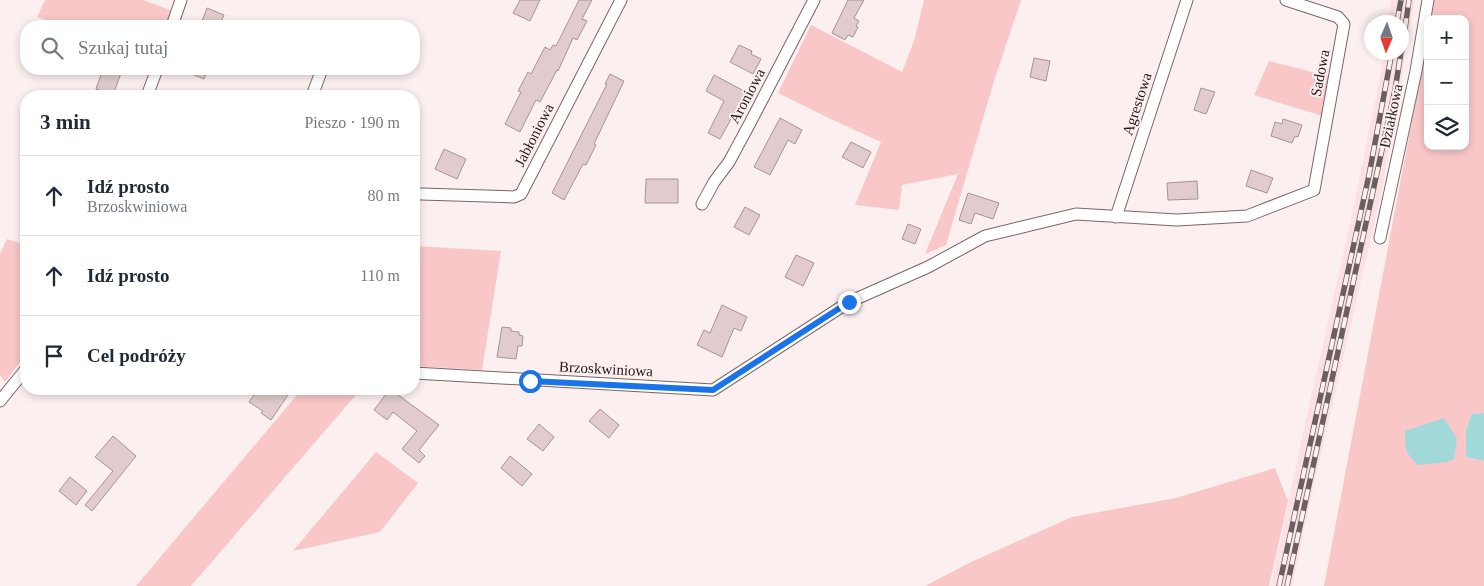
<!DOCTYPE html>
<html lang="pl">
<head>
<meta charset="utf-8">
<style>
	body { margin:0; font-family:"Times New Roman",serif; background:#f2f2f3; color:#1f2937 }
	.controls { position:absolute; right:15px; top:15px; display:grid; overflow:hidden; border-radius:10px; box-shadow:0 2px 8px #0003 }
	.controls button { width:45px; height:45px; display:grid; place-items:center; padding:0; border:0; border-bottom:1px solid #e0e1e3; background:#fff; color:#1f2937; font:25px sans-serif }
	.compass { position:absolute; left:1364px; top:15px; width:45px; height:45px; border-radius:50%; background:#fff; box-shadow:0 2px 8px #0003; rotate:182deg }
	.stop { position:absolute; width:15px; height:15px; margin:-11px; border:4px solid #1a73e8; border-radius:50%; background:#fff }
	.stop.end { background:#1a73e8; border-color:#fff; box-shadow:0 1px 5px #0008 }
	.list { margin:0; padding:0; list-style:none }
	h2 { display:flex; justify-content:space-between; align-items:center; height:65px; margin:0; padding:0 20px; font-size:21px }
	h2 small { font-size:16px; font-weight:400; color:#747a83 }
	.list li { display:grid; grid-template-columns:32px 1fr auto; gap:15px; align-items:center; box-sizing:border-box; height:80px; padding:0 20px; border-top:1px solid #e0e1e3 }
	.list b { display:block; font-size:19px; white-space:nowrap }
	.list p { margin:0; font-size:16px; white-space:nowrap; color:#747a83 }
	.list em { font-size:16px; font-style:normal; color:#747a83 }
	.icon { flex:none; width:28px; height:28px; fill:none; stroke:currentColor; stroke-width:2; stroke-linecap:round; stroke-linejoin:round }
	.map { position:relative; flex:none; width:1484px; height:586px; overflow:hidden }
	.search { position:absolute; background:#fff; box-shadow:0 2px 8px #0003; left:20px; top:20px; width:400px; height:55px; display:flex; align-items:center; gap:12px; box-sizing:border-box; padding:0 18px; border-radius:20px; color:#747a83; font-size:19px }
	.panel { position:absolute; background:#fff; box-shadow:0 2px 8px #0003; left:20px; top:90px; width:400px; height:305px; border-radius:20px }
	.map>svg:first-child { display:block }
	.built { fill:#fbe1e2 }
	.green { fill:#f9c7c8 }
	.water { fill:#a1d8da }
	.building { fill:#e1cbcc; stroke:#a89394 }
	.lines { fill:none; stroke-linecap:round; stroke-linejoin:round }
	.minor-casing { stroke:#7a6667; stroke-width:13 }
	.minor { stroke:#fff; stroke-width:11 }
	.rail-casing { stroke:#6a6061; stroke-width:5.5 }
	.rail { stroke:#fcefef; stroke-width:4; stroke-dasharray:11; stroke-linecap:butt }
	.route { stroke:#1a73e8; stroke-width:6 }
	.labels { text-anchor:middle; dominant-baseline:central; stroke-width:4; stroke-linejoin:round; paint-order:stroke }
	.street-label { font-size:15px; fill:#21191a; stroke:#fcefef }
</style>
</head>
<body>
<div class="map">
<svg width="1484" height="586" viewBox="0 0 1484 586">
	<rect width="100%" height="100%" fill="#fcefef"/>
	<!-- built -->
	<path class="built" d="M1391,0H1415L1380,199L1311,497L1292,586H1271L1302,437L1350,224L1385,53L1402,52V22H1388Z"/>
	<!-- green -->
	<path class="green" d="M45,0H143L173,11L167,26H63L37,17Z
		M924,0H1021L994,81L946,245L925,254L958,174L902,185L899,210L855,205L881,142L833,120L778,93L811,25L902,72L914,41Z
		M1434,0H1484V413L1471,414L1466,431V457L1484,461V586H1324L1428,36V146H1465V19H1431Z
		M1269,61L1332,77L1326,117L1254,95Z
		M7,239L26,245V354L5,382L0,375V254Z
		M414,246L501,251L482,370L414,366Z
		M302,389H361L191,586H136Z
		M376,452L418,483L380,532L293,551Z
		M1275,468L1288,501L1269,586H925L969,563L1072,517L1176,498Z"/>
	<!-- water -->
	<path class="water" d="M1484,413V461L1466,457V431L1471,414Z
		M1444,418L1457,439L1454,459L1447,462L1419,465C1405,454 1405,448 1405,431Z"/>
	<!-- building -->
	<path class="building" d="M520,0H540L530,21L513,13Z
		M579,0H592L582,19L587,21L577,40L573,38L558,71L557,70L540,102L536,100L520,132L505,124L521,92L518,91L528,72L531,74L545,47L550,50L553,45L556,46Z
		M848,0H864L854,18L859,21L856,26L858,27L853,37L848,35L845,40L832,33Z
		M207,8L224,15L219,26H200Z
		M739,45L752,51L751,54L761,59L753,74L730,62Z
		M1034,58L1050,61L1046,81L1030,77Z
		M103,69H109L121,73L113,95L96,89Z
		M179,69H208L204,79Z
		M610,74L624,81L594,144L596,145L586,165L583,164L564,200L552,193L607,84H605Z
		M714,75L746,92L720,139L708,133L724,101L706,91Z
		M1201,88L1215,92L1206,114L1194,110Z
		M780,118L802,130L795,144L788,140L770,175L754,167Z
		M1283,119L1302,125L1298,137L1295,136L1292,143L1271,136L1275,122L1282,124Z
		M851,142L871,152L863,168L842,157Z
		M444,149L466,159L457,179L435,169Z
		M1251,170L1273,178L1267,193L1246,186Z
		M646,179H678V203H645Z
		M1197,181L1198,199L1168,200L1167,183Z
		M968,193L999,203L993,219L975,213L971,224L959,220Z
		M745,207L760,215L749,235L734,227Z
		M908,224L921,229L915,244L902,239Z
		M796,255L814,263L803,286L785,277Z
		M722,305L747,317L741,331L734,328L722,357L697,345L704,330L710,333Z
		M502,327L511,328V331L519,332V335L523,336L522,346H518L516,359L497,357Z
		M258,389H292L271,420L261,413L263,411L249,402Z
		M390,389L439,425L419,450L425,456L419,463L402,449L417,431L393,412L387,420L374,410Z
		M600,409L619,425L609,438L589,421Z
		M539,424L554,437L543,451L527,439Z
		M113,436L136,456L92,511L85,505L113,471L95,457Z
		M510,456L532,474L522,486L501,468Z
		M70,477L87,491L76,505L59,491Z"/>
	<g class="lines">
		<!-- minor casing -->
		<g class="minor-casing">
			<path id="minor" d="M172,26L181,0
				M147,96L157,69
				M312,96L322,69
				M421,194L514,197L521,194L621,0
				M702,204L714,182L729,162L750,123L814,0
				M1116,217L1187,0
				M1380,238L1416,71L1428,0
				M414,373L713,390L849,302L928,267L985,236L1076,214L1177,220L1247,216L1314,190L1344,24L1338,17L1286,0
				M0,401L26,369"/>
		</g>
		<!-- minor -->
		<use href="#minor" class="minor"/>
		<!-- rail casing -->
		<g class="rail-casing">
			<path id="rail" d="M1397,22L1401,0
				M1402,51L1409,0
				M1279,586L1369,175L1392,52
				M1287,586L1395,90L1401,52"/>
		</g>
		<!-- rail -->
		<use href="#rail" class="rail"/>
	</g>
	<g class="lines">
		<!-- route -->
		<path class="route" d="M530,381L713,390L849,302"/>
	</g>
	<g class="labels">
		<!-- street labels -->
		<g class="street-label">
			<text transform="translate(1320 73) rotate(-79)">Sadowa</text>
			<text transform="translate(747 96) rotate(-62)">Aroniowa</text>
			<text transform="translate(1137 104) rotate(-72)">Agrestowa</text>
			<text transform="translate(1391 116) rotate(-78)">Działkowa</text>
			<text transform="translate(534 135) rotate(-63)">Jabłoniowa</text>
			<text transform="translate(606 369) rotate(3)">Brzoskwiniowa</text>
		</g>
	</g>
</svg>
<div class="controls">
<button>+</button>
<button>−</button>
<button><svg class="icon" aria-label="layers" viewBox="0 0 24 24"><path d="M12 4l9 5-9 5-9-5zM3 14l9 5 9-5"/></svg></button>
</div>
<svg class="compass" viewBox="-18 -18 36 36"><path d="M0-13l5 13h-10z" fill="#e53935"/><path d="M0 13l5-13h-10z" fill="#747a83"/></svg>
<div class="stop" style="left:530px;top:381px"></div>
<div class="stop end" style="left:849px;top:302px"></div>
<div class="search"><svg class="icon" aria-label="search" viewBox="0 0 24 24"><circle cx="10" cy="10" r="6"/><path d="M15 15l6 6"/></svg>Szukaj tutaj</div>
<section class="panel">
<h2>3 min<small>Pieszo · 190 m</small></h2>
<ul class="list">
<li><svg class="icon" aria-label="ahead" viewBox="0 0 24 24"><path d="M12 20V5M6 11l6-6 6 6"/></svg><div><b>Idź prosto</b><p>Brzoskwiniowa</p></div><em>80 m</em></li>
<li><svg class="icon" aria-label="ahead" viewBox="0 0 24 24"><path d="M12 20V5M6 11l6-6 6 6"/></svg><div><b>Idź prosto</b></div><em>110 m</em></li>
<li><svg class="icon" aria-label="arrive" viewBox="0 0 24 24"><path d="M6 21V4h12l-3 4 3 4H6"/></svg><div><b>Cel podróży</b></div></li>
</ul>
</section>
</div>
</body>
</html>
